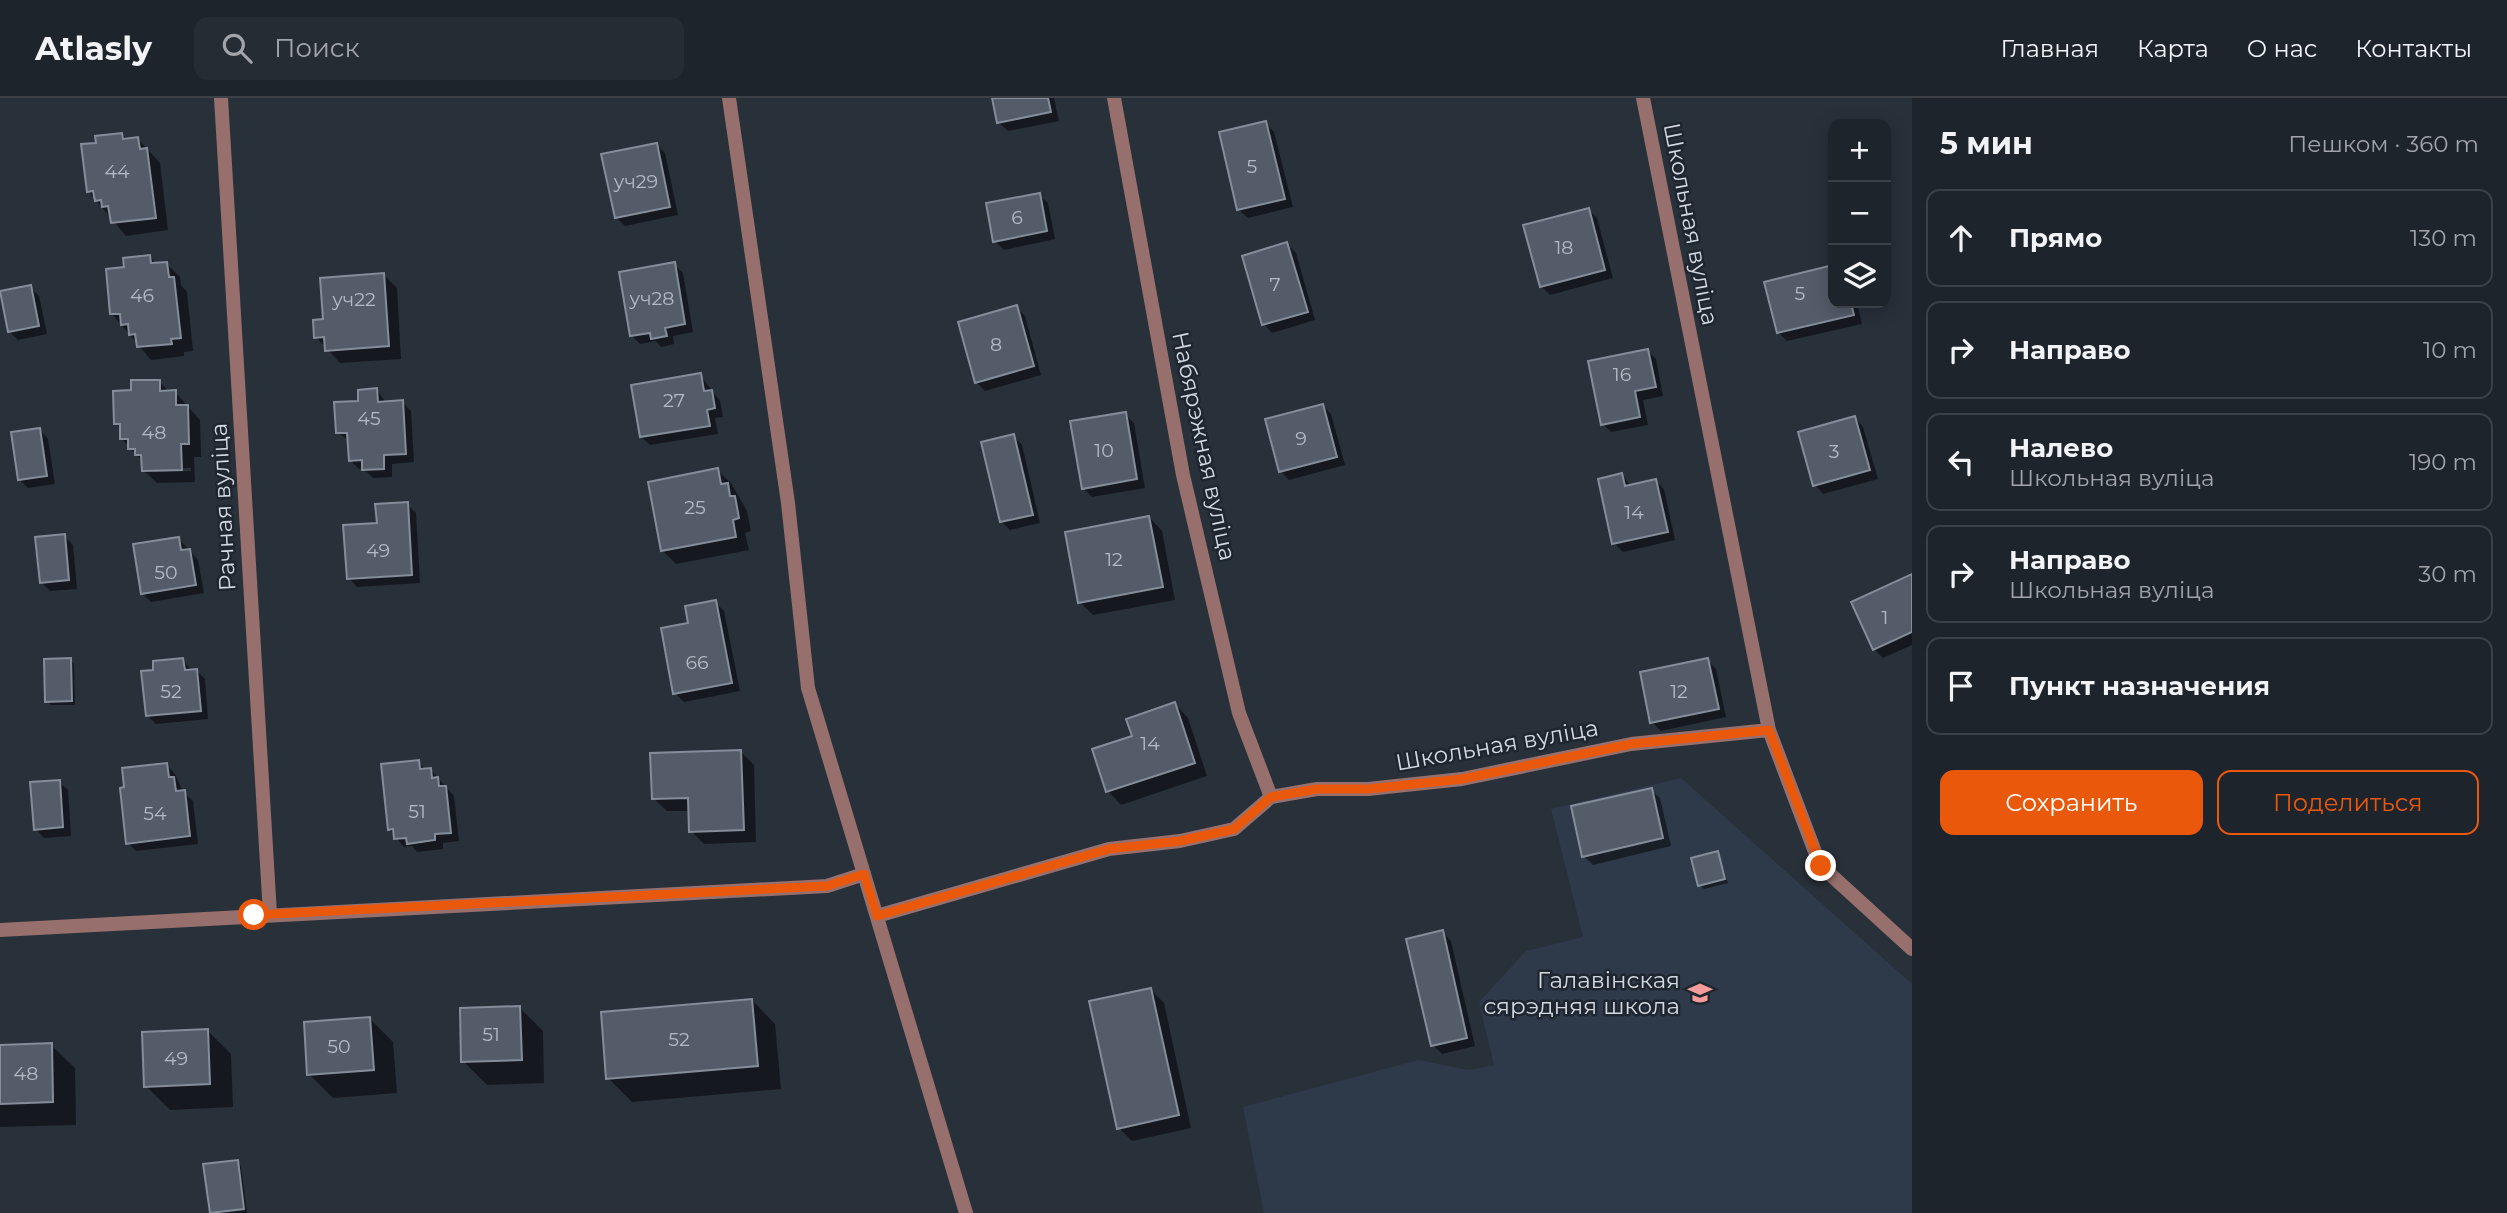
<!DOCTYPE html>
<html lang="ru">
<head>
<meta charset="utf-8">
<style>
	body { margin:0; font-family:Montserrat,sans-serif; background:#262c34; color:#f1f3f6 }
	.controls { position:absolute; right:21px; top:21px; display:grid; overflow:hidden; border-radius:14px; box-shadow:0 4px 18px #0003 }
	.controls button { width:63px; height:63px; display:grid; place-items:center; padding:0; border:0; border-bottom:2px solid #3c4148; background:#1e242c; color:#f1f3f6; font:35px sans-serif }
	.stop { position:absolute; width:21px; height:21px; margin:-16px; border:5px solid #ea580c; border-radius:50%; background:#fff }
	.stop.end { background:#ea580c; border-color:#fff; box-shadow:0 2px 7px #0008 }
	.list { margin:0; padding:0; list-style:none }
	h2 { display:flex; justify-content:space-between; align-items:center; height:91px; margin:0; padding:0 28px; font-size:30px }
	h2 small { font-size:23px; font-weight:400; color:#a1a4a9 }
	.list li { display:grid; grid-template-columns:46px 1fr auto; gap:21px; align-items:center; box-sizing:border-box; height:98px; margin:0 14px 14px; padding:0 14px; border:2px solid #3c4148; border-radius:14px }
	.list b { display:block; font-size:26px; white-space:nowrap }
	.list p { margin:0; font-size:23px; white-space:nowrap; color:#a1a4a9 }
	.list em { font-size:23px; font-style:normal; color:#a1a4a9 }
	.actions { display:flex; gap:14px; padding:21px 28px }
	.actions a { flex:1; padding:16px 0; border:2px solid #ea580c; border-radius:14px; text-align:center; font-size:24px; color:#ea580c }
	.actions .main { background:#ea580c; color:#fff }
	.icon { flex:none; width:38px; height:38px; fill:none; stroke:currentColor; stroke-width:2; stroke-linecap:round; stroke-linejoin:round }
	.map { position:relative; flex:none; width:1912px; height:1115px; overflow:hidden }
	header { display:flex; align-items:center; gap:42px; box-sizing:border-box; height:98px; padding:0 35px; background:#1e242c; border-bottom:2px solid #3c4148 }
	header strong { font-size:33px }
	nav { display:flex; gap:38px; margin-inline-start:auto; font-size:24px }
	.search { width:490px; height:63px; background:#262c34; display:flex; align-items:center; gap:18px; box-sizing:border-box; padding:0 24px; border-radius:14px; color:#a1a4a9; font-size:26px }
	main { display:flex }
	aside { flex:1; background:#1e242c }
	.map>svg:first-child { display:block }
	.built { fill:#2e3a4a }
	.shadow { fill:#0007; fill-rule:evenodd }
	.building { fill:#535c68; stroke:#848d9a; stroke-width:2 }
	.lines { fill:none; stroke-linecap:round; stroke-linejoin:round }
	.service { stroke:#976f6d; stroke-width:14 }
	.minor { stroke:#976f6d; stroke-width:14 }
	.route { stroke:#ea580c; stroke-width:9 }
	.labels { text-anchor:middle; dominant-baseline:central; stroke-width:5; stroke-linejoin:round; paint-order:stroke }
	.number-label { font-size:19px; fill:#b4bac3 }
	.street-label { font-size:23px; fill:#d4d9e1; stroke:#1e2630 }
	.poi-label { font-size:23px; fill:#d4d9e1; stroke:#1e2630; text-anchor:end }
</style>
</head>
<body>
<header>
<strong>Atlasly</strong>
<div class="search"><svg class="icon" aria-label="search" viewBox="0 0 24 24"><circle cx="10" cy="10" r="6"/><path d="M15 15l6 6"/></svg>Поиск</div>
<nav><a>Главная</a><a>Карта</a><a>О нас</a><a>Контакты</a></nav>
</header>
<main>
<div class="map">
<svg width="1912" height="1115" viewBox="0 0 1912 1115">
	<rect width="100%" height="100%" fill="#28303a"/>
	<!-- built -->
	<path class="built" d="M1681,680L1912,886V1115H1264L1243,1009L1418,962L1469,972L1494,967L1479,904L1526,853L1583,839L1551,711Z"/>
	<!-- shadow -->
	<path class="shadow" d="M994,0H1054L1059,23L1008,33L999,25Z
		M1265,25L1274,34L1293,109L1248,120L1239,112L1221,36Z
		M122,36L128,42L138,41L160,65L168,132L126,138L88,93L98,46Z
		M656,46L665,55L678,117L625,128L617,120Z
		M1039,97L1048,105L1055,141L1004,152L995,143Z
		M1589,112L1597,120L1613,180L1550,197L1541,188Z
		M1287,146L1296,155L1315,222L1272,235L1264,226Z
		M150,159L157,166H167L180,179L181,187L187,194L193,253L184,254V258L151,262L112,216L126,170Z
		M674,166L683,175L693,234L673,238L674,246L661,249L656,243L640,246L631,237Z
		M1833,169V205H1857L1862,226L1787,243L1778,234L1767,186Z
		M384,177L397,190L401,261L340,265L316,239L324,223Z
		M30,189L39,198L47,236L18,242L9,233Z
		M1016,209L1025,218L1041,277L985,293L976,284Z
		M1648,253L1656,261L1663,298L1643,302L1648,327L1611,334L1603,326Z
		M700,277L720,303L723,319L715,320L718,336L650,347L641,339Z
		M159,284L170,294H175L200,322L201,359H194L195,384L157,385L143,372V364L122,341V332L116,325L133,293ZM191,370V373L154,374V371Z
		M377,292L386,305L402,304L411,313L414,364L392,366V379L373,380L364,371H359L350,362L349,343L337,334L360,305Z
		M1323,308L1331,316L1345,367L1289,382L1281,373Z
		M1125,316L1134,325L1145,390L1092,399L1083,390Z
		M1855,320L1863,329L1878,381L1823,396L1815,387Z
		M40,332L48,341L55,386L28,390L19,381Z
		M1014,338L1022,347L1040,425L1010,432L1001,423Z
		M717,372L731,385L747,413L751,433L745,435L749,452L676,466L663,453Z
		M1622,377L1631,388L1655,383L1664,391L1675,442L1623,454L1614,445Z
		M407,406L416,415L420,485L357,489L349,480L379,427Z
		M1149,419L1162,433L1175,502L1093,517L1080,504Z
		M64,438L73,447L77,491L50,493L41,484Z
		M178,440L198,462L204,495L151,504L142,495Z
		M1912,478V547L1883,560L1874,551Z
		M715,504L724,513L740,593L684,604L675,595L690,526Z
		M70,562L74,566L75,607H51L47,603Z
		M183,562L192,573L196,572L205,581L208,621L156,626L147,617L155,574Z
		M1707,562L1716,571L1726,619L1661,633L1652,624Z
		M1175,606L1188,620L1207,678L1121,707L1108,693L1094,652L1134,639Z
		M741,654L754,667L756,744L704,746L691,733L690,713H667L653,700Z
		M418,664L426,672H431L454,698L459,743L443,745V751L417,754L412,748L404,749L389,731Z
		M167,667L175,676L183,694L193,703L198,746L136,753L128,745Z
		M59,684L68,692L71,738L44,740L36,731Z
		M1651,692L1660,700L1671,748L1593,767L1584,758Z
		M1718,755L1728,785L1704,791L1700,787Z
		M1442,834L1451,843L1475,948L1442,956L1433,947Z
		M1151,892L1164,905L1191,1030L1132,1043L1119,1030Z
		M752,902L775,926L781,991L632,1004L608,980Z
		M520,910L543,933L544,985L487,987L463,963Z
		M370,921L393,944L397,995L333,1000L309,976Z
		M207,932L231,956L233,1009L170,1012L146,988Z
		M51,947L75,970L76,1027L0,1029V948Z
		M237,1064L241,1068L247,1115H211L205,1068Z"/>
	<!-- building -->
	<path class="building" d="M992,0H1048L1051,14L997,25Z
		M1266,23L1285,101L1237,112L1219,34Z
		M122,35L123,41L138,39L140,51L147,50L156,120L111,125L108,108L102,109L101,102L95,103L93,93L87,94L81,46L96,45L95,38Z
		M657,45L670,109L615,120L601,56Z
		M1040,95L1047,133L993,144L986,105Z
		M1589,110L1605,172L1540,189L1523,127Z
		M1287,144L1308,214L1262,227L1242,158Z
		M150,157L151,165L167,164L169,179H174L181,240L171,241L172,246L137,249L135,236L129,237L128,226L121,227L120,216H110L106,171L124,169L123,160Z
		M675,164L685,226L665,230L667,238L651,241L650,235L630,238L619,174Z
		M1833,167V205H1851L1854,217L1777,235L1764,184Z
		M384,175L389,248L325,253L324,239L314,240L313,222L323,221L320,180Z
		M31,187L39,228L8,234L0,193Z
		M1017,207L1034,268L975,285L958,224Z
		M1648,251L1656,289L1635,293L1640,319L1601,327L1588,263Z
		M701,275L704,293L712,292L715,310L707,312L710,328L640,339L631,287Z
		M131,282H160V293L176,292V307H188L189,346H181L182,372L142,373L141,357H135V351H128V341H120V326H114L113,293L131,292Z
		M377,290L378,304L403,302L406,356L384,357V371L362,372V362L349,363L347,335H336L334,304L358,303V292Z
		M1323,306L1337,359L1279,374L1265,321Z
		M1126,314L1137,381L1082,391L1070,323Z
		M1855,318L1870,372L1813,388L1798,334Z
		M40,330L47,378L18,382L11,334Z
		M1014,336L1033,417L1000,424L981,344Z
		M718,370L721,386L728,385L730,398H735L739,420L733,422L736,439L661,453L648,384Z
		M1622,375L1625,388L1656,381L1668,434L1612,446L1598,381Z
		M408,404L412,477L347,481L343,427L377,425L375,406Z
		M1149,418L1163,489L1078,505L1065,434Z
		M65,436L69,482L40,485L35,439Z
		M179,439L181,452L190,451L196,487L141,496L133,446Z
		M1912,476V534L1873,552L1851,504Z
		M716,502L732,585L673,596L661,530L688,525L685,508Z
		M71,560L72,603L45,604L44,561Z
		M183,560L185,572L197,571L201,613L146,618L141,573L153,572V563Z
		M1708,560L1719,611L1650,625L1640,574Z
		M1175,604L1195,665L1106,694L1092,651L1132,638L1126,621Z
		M741,652L744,732L689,734L688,700L652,701L650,655Z
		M419,662L420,671L431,670L432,680L438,679L439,688H446L451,735L435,736V742L407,746L406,740L394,741L393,731L388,732L381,666Z
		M167,665L169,679H174L176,693L185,692L190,738L126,746L120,690L124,689L122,670Z
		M60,682L63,729L34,732L30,684Z
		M1652,690L1663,740L1582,759L1571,708Z
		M1718,753L1725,781L1698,788L1691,760Z
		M1443,832L1467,940L1431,948L1406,841Z
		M1151,890L1179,1017L1117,1031L1089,903Z
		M752,901L758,968L606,981L601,914Z
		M520,908L522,962L461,964L460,910Z
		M370,919L374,972L307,977L304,924Z
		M208,931L210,986L144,989L142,934Z
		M52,945L53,1004L0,1006V947Z
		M238,1062L244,1111L210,1115L203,1066Z"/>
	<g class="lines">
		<!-- service -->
		<path class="service" d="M0,832L827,788L864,776"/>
		<!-- minor -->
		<path class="minor" d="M221,0L270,816
			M729,0L788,405L808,590L966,1115
			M1114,0L1183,377L1239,615L1271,699
			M1643,0L1769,632L1820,767L1912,851
			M877,818L1109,751L1180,743L1234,731L1271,699L1317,691H1368L1462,681L1631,646L1769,632"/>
	</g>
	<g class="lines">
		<!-- route -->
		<path class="route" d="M254,817L827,788L864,776L877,818L1109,751L1180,743L1234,731L1271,699L1317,691H1368L1462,681L1631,646L1769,632L1821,768"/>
	</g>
	<!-- icons -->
	<defs>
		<g id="school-bare" transform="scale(1.89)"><path d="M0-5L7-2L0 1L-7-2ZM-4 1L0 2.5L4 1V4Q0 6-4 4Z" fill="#f59b9a" stroke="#1e2630" stroke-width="2.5" paint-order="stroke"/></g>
	</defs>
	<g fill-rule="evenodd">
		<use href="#school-bare" x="1700" y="895"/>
	</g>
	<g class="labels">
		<!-- number labels -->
		<g class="number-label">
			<text x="1252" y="68">5</text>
			<text x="117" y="73">44</text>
			<text x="636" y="83">уч29</text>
			<text x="1017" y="119">6</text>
			<text x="1564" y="149">18</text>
			<text x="1275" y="186">7</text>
			<text x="1800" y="195">5</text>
			<text x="142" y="197">46</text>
			<text x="652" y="200">уч28</text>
			<text x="354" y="201">уч22</text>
			<text x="996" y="246">8</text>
			<text x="1622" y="276">16</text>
			<text x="674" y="302">27</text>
			<text x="369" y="320">45</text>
			<text x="154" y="334">48</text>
			<text x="1301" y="340">9</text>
			<text x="1104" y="352">10</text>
			<text x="1834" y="353">3</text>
			<text x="695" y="409">25</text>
			<text x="1634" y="414">14</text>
			<text x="378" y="452">49</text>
			<text x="1114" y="461">12</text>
			<text x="166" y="474">50</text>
			<text x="1885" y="519">1</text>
			<text x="697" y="564">66</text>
			<text x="171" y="593">52</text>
			<text x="1679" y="593">12</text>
			<text x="1150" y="645">14</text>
			<text x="417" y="713">51</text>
			<text x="155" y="715">54</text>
			<text x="491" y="936">51</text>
			<text x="679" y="941">52</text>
			<text x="339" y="948">50</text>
			<text x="176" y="960">49</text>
			<text x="26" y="975">48</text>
		</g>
		<!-- street labels -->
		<g class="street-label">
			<text transform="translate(1691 126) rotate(79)">Школьная вуліца</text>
			<text transform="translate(1204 348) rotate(78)">Набярэжная вуліца</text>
			<text transform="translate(223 409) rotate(-93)">Рачная вуліца</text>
			<text transform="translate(1497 647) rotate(-10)">Школьная вуліца</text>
		</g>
		<!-- poi labels -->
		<g class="poi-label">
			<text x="1680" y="882">Галавінская<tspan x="1680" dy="26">сярэдняя школа</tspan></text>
		</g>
	</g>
</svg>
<div class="controls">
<button>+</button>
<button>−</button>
<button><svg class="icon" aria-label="layers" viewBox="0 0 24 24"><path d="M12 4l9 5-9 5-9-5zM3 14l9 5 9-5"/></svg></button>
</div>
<div class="stop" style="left:254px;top:817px"></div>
<div class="stop end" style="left:1821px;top:768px"></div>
</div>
<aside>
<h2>5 мин<small>Пешком · 360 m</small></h2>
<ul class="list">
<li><svg class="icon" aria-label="ahead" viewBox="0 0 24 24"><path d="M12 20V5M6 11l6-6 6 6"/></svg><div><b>Прямо</b></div><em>130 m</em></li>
<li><svg class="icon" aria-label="right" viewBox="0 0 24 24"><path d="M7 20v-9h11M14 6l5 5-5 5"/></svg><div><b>Направо</b></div><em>10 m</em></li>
<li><svg class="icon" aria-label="left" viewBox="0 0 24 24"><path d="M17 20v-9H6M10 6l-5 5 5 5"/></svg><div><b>Налево</b><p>Школьная вуліца</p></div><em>190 m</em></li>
<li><svg class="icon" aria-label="right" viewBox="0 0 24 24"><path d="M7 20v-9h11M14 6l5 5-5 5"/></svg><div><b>Направо</b><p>Школьная вуліца</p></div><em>30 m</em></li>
<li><svg class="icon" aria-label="arrive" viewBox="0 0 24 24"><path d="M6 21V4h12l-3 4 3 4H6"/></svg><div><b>Пункт назначения</b></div></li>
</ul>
<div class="actions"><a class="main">Сохранить</a><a>Поделиться</a></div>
</aside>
</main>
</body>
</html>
